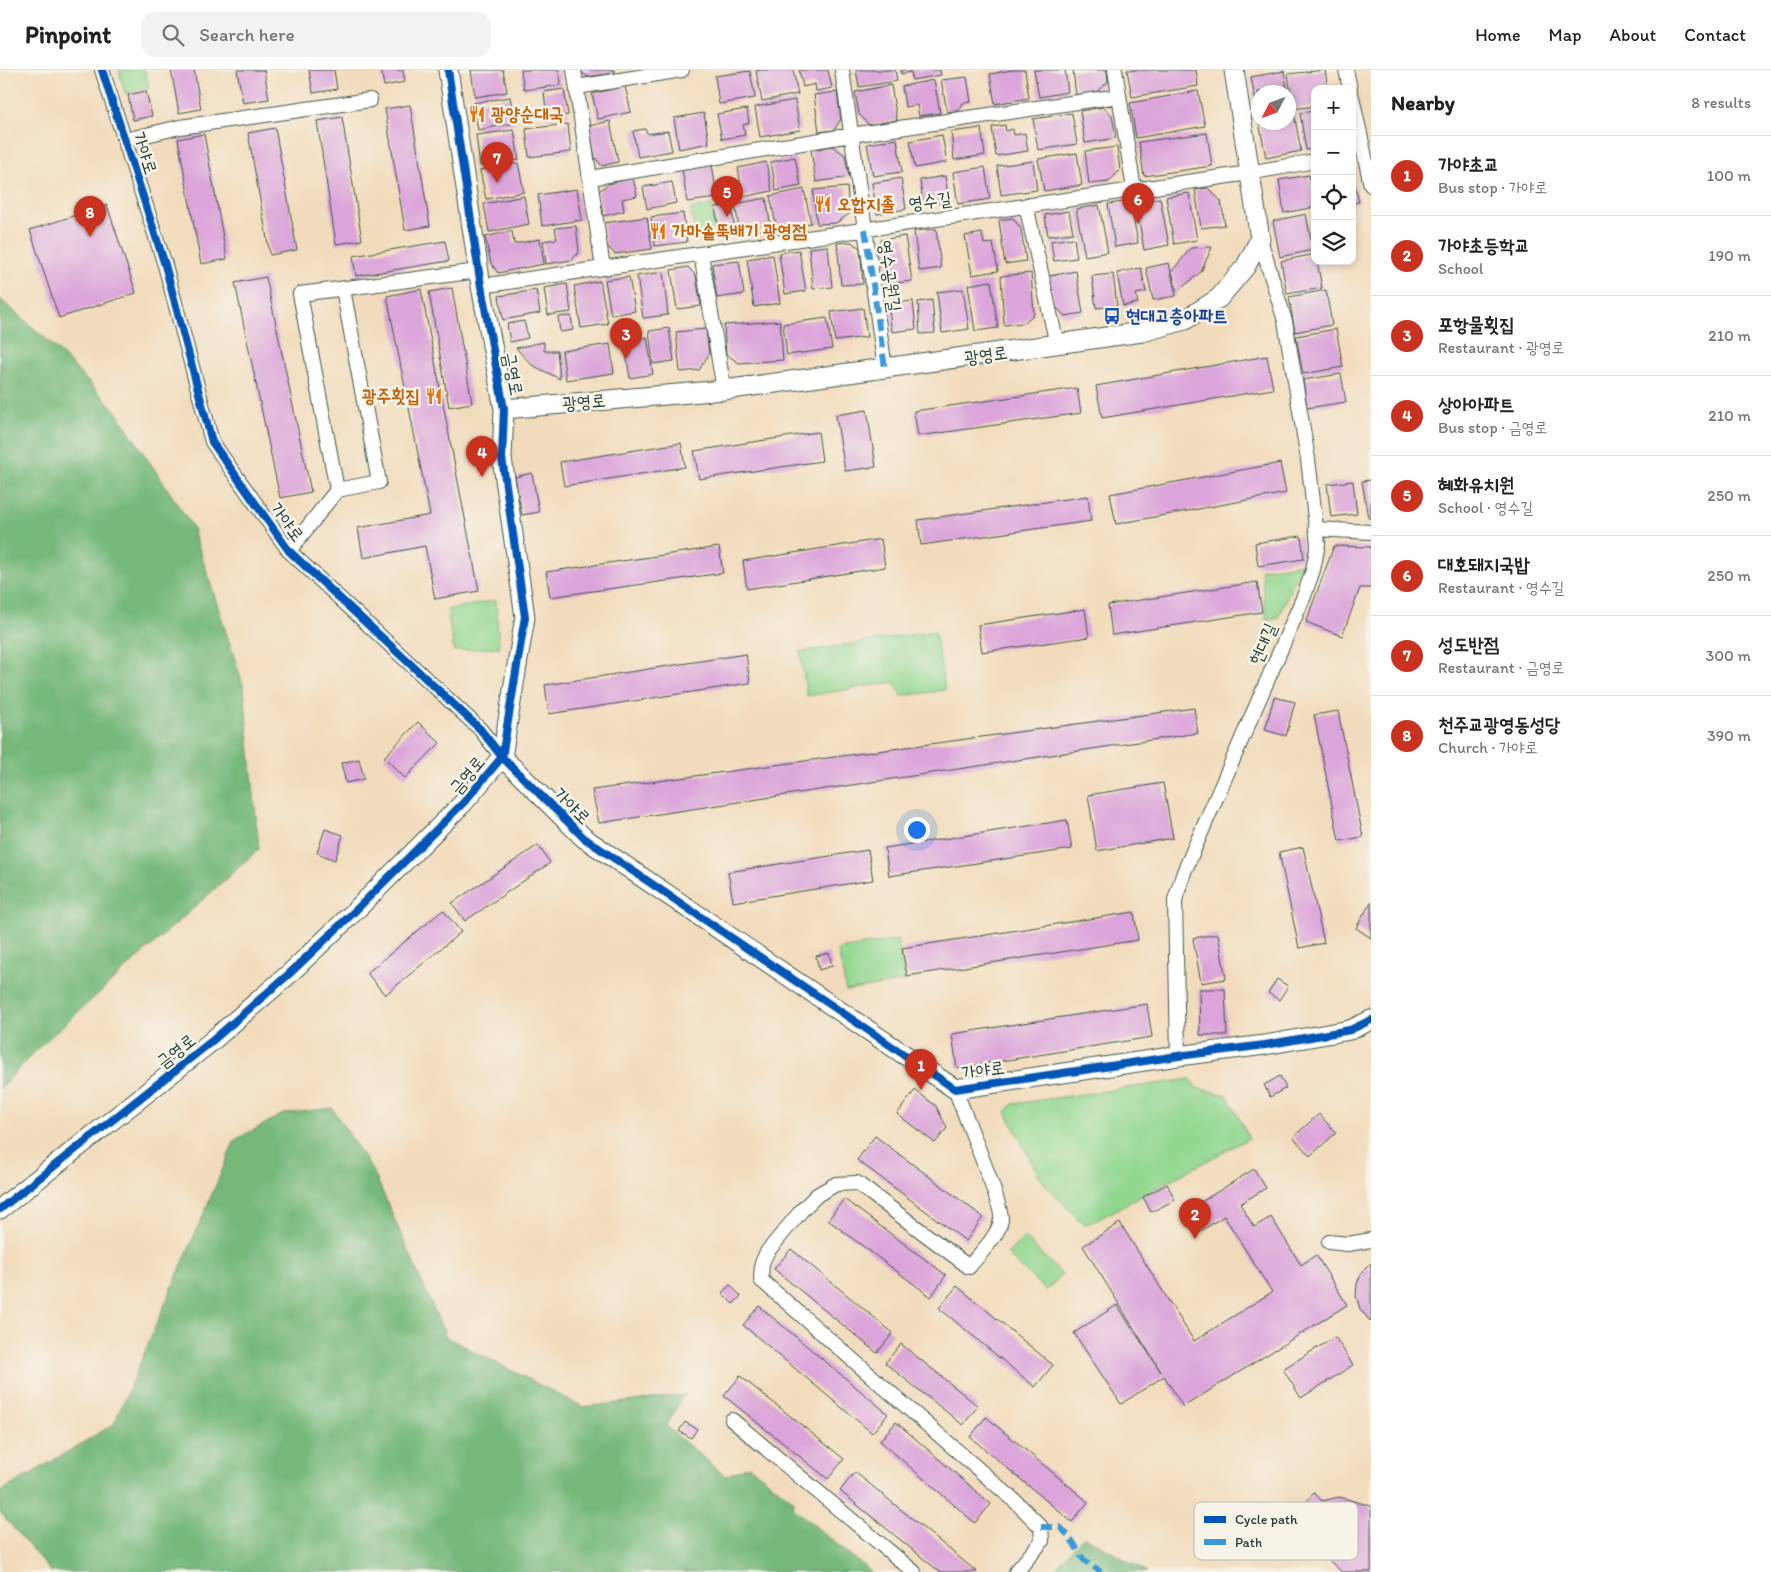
<!DOCTYPE html>
<html lang="en">
<head>
<meta charset="utf-8">
<style>
	body { margin:0; font-family:Itim,"Poor Story",sans-serif; background:#f2f2f2; color:#222 }
	.controls { position:absolute; right:15px; top:15px; display:grid; overflow:hidden; border-radius:10px; box-shadow:0 2px 8px #0003 }
	.controls button { width:45px; height:45px; display:grid; place-items:center; padding:0; border:0; border-bottom:1px solid #e0e0e0; background:#fff; color:#222; font:25px sans-serif }
	.compass { position:absolute; left:1251px; top:15px; width:45px; height:45px; border-radius:50%; background:#fff; box-shadow:0 2px 8px #0003; rotate:228deg }
	.you { position:absolute; left:916px; top:759px; width:18px; height:18px; margin:-12px; border:4px solid #fff; border-radius:50%; background:#1a73e8; box-shadow:0 0 0 8px #1a73e833 }
	.badge { display:grid; place-items:center; width:32px; height:32px; border-radius:50%; background:#c8321e; color:#fff; font-size:16px; font-weight:700 }
	.pin { position:absolute; translate:-50% -41px; filter:drop-shadow(0 1px 2px #0008) }
	.pin::after { content:''; position:absolute; top:26px; width:18px; height:15px; background:inherit; clip-path:polygon(0 0,100% 0,50% 100%) }
	.list { margin:0; padding:0; list-style:none }
	h2 { display:flex; justify-content:space-between; align-items:center; height:65px; margin:0; padding:0 20px; font-size:21px }
	h2 small { font-size:16px; font-weight:400; color:#767676 }
	.list li { display:grid; grid-template-columns:32px 1fr auto; gap:15px; align-items:center; box-sizing:border-box; height:80px; padding:0 20px; border-top:1px solid #e0e0e0 }
	.list b { display:block; font-size:19px; white-space:nowrap }
	.list p { margin:0; font-size:16px; white-space:nowrap; color:#767676 }
	.list em { font-size:16px; font-style:normal; color:#767676 }
	.icon { flex:none; width:28px; height:28px; fill:none; stroke:currentColor; stroke-width:2; stroke-linecap:round; stroke-linejoin:round }
	.map { position:relative; flex:none; width:1371px; height:1502px; overflow:hidden }
	header { display:flex; align-items:center; gap:30px; box-sizing:border-box; height:70px; padding:0 25px; background:#fff; border-bottom:1px solid #e0e0e0 }
	header strong { font-size:24px }
	nav { display:flex; gap:28px; margin-inline-start:auto; font-size:18px }
	.search { width:350px; height:45px; background:#f2f2f2; display:flex; align-items:center; gap:12px; box-sizing:border-box; padding:0 18px; border-radius:15px; color:#767676; font-size:19px }
	main { display:flex }
	aside { flex:1; background:#fff }
	.map>svg:first-child { display:block }
	.green { fill:#92d790; stroke:#588a62 }
	.forest { fill:#75b87a; stroke:#4a7a57 }
	.building { fill:#dba4da }
	.lines { fill:none; stroke-linecap:round; stroke-linejoin:round }
	.street-casing { stroke:#3f5548; stroke-width:16 }
	.secondary-casing { stroke:#3f5548; stroke-width:21 }
	.street { stroke:#fff; stroke-width:14 }
	.secondary { stroke:#fff; stroke-width:19 }
	.quiet { stroke:#3a99d8; stroke-width:6; stroke-dasharray:12 6; stroke-linecap:butt }
	.cycleway-casing { stroke:#f7f3e8; stroke-width:11 }
	.cycleway { stroke:#0057b8; stroke-width:8 }
	.labels { text-anchor:middle; dominant-baseline:central; stroke-width:5; stroke-linejoin:round; paint-order:stroke }
	.food-label { font-size:18px; font-weight:bold; fill:#c56008; stroke:#f7f3e8; text-anchor:start }
	.street-label { font-size:18px; fill:#1f3d34; stroke:#f7f3e8 }
	.transit-label { font-size:18px; font-weight:bold; fill:#164399; stroke:#f7f3e8; text-anchor:start }
	.key { fill:#f7f3e8; stroke:#b6bcb2; stroke-width:1 }
	.key-label { font-size:14px; fill:#1f3d34 }
</style>
</head>
<body>
<header>
<strong>Pinpoint</strong>
<div class="search"><svg class="icon" aria-label="search" viewBox="0 0 24 24"><circle cx="10" cy="10" r="6"/><path d="M15 15l6 6"/></svg>Search here</div>
<nav><a>Home</a><a>Map</a><a>About</a><a>Contact</a></nav>
</header>
<main>
<div class="map">
<svg width="1371" height="1502" viewBox="0 0 1371 1502">
	<rect width="100%" height="100%" fill="#f7f3e8"/>
	<filter id="ink" filterUnits="userSpaceOnUse"><feTurbulence type="fractalNoise" baseFrequency=".02" numOctaves="2"/><feDisplacementMap in="SourceGraphic" scale="10" xChannelSelector="R" yChannelSelector="G"/><feConvolveMatrix kernelMatrix="1 2 1 2 8 2 1 2 1" color-interpolation-filters="sRGB"/></filter>
	<filter id="wash" filterUnits="userSpaceOnUse"><feTurbulence type="fractalNoise" baseFrequency=".0096" numOctaves="4" result="noise"/><feDisplacementMap in="SourceGraphic" scale="20" xChannelSelector="R" yChannelSelector="G"/><feGaussianBlur stdDeviation="1.12" result="paint"/><feColorMatrix in="noise" values="0 0 0 0 0 0 0 0 0 0 0 0 0 0 0 0 0 1.4 0 .05"/><feComposite in="paint" operator="in"/></filter>
	<g filter="url(#wash)">
		<rect width="100%" height="100%" fill="#f2dbbc"/>
		<!-- green -->
		<path class="green" d="M119,0H145L149,18L125,24Z
			M711,135L718,166L696,170L690,139Z
			M1301,494L1278,548L1266,549L1261,499Z
			M496,530L499,577L454,581L447,540Z
			M935,561L945,620L902,626L894,612L807,626L800,582Z
			M898,870L905,911L846,921L838,879Z
			M1191,1009L1196,1018L1227,1025L1249,1068L1101,1148L1084,1155L1041,1110L1006,1042L1013,1034Z
			M1024,1167L1062,1204L1046,1221L1007,1184Z"/>
		<!-- forest -->
		<path class="forest" d="M0,229L54,276L115,340L192,456L244,618L259,779L38,978L0,1019Z
			M332,1038L375,1105L446,1267L583,1337L684,1325L666,1356L725,1406L749,1396L794,1431L793,1438L871,1502H51L0,1442V1422L114,1354L235,1070L283,1044Z
			M1084,1466L1147,1502H1052Z"/>
		<g id="blocks">
			<!-- building -->
			<path class="building" d="M171,0H194L201,39L179,43Z
				M237,0H264L269,29L243,33Z
				M309,0H334L337,19L313,23Z
				M381,0H403L405,12L384,16Z
				M471,0H503L507,22L475,27Z
				M521,0H559L561,15L524,20Z
				M580,0H614L615,3L587,7Z
				M761,0H793L798,24L762,31L756,1Z
				M799,0H828L832,18L816,21L815,14L803,17Z
				M856,0H895L897,11L859,17Z
				M901,0H940L941,5L912,10L911,2L901,4Z
				M1012,0H1025L1029,28L995,34L990,4Z
				M1034,0H1065L1068,22L1039,27Z
				M1073,0H1107L1108,12L1096,22L1076,25Z
				M1127,0H1196L1198,16L1132,27Z
				M1325,0L1328,19H1315V36L1293,39L1288,4Z
				M750,1L755,28L719,34L715,6Z
				M1284,1L1288,22H1258V44L1251,7Z
				M967,7L971,32L963,33L959,40L947,42L941,10Z
				M934,10L940,43L919,46L917,35L905,37L902,16Z
				M891,15L897,50L869,55L859,44L855,22Z
				M625,16L631,42L598,49L592,24Z
				M564,19L568,45L547,48L544,22Z
				M146,21L152,46L133,50L128,25Z
				M1198,21L1205,56L1136,68L1130,33Z
				M837,22L841,49L834,60L819,62L814,25Z
				M510,27L515,53L478,60L473,33Z
				M795,30L800,60L760,67L755,37Z
				M410,35L430,156L405,160L385,39Z
				M1103,37L1112,45L1116,68L1085,73L1080,41Z
				M747,39L749,53L743,55L745,65L722,69L717,44Z
				M1315,41V79L1306,80L1300,43Z
				M704,43L709,73L679,79L674,48Z
				M1072,43L1077,74L1038,80L1033,49Z
				M1294,43L1301,81L1266,88L1259,52H1288V44Z
				M342,47L362,170L336,174L317,51Z
				M610,51L618,92L602,96L595,88L589,56Z
				M568,54L571,82L529,87L526,59Z
				M1005,55L1006,61L1013,59L1014,65L1025,63L1028,81L996,86L992,57Z
				M275,58L297,180L270,185L248,63Z
				M981,58L985,85L954,90L951,62Z
				M645,59L648,64L668,61L672,81L638,87L633,61Z
				M514,60L519,90L480,96L476,65Z
				M1207,63L1212,96L1144,106L1139,72Z
				M204,64L227,189L201,194L178,69Z
				M942,65L947,92L915,98L910,71Z
				M897,69L902,102L873,106L867,74Z
				M832,76L845,85L849,107L816,112L811,80Z
				M1117,77L1120,100L1109,112L1089,114L1085,81Z
				M1077,83L1082,115L1044,121L1038,89Z
				M795,87L801,116L776,121L771,92Z
				M1033,91L1037,120L1001,125L997,96Z
				M766,92L772,121L743,127L738,98Z
				M518,93L524,122L486,129L480,100Z
				M712,94L717,128L687,132L682,98Z
				M985,97L990,129L958,134L953,102Z
				M1309,105L1315,137L1284,143L1279,110Z
				M1352,105L1359,132L1352,133Z
				M945,106L949,132L923,135L920,110Z
				M633,108L637,126L622,129L624,141L603,146L598,122L608,114Z
				M901,108L906,139L877,144L872,113Z
				M672,112L676,133L647,139L643,117Z
				M847,117L849,144L836,153L817,154L813,120Z
				M1208,118L1221,131L1225,155L1201,158L1195,120Z
				M577,119L582,150L542,156L538,125Z
				M804,119L811,153L777,160L770,126Z
				M1189,123L1197,170L1174,174L1166,127Z
				M524,126L529,154L489,162L484,134Z
				M766,128L771,158L740,164L735,134Z
				M1160,128L1169,175L1144,180L1136,132Z
				M1130,131L1138,173L1115,177L1108,134Z
				M107,135L136,223L59,248L30,160Z
				M731,135L735,161L719,163L715,137Z
				M1099,135L1108,182L1085,186L1076,139Z
				M1069,141L1073,163L1048,166L1045,145Z
				M683,143L687,172L655,176L651,147Z
				M1306,144L1313,180L1280,187L1273,151Z
				M647,147L652,179L615,184L606,175L603,153Z
				M1013,148L1021,159L1026,191L1005,194L999,150Z
				M576,156L579,182L572,190L546,194L543,171L557,169L555,158Z
				M936,159L941,198L919,201L914,161Z
				M512,161L514,174L540,169L544,194L498,203L491,193L485,167Z
				M982,163L984,174L993,173L998,201L972,205L965,166Z
				M905,166L912,211L888,214L881,170Z
				M1074,168L1077,188L1054,191L1051,171Z
				M445,171L449,191L356,206L353,186Z
				M851,172L860,178L863,214L841,215L837,173Z
				M828,176L832,217L813,219L809,178Z
				M1212,177L1201,202L1177,222L1172,201L1191,178Z
				M799,180L806,221L785,224L779,183Z
				M1315,184V191H1317L1322,218L1287,224L1281,191Z
				M773,185L780,233L754,237L747,189Z
				M739,191L744,224L717,228L712,194Z
				M1169,193L1176,226L1153,230L1146,198Z
				M688,197L696,206L701,236L677,239L671,200Z
				M1141,198L1146,222L1136,224L1138,233L1123,236L1117,203Z
				M1076,201L1083,243L1065,246L1055,236L1049,206Z
				M663,202L668,245L643,248L637,206Z
				M1031,203L1034,244L1024,253L1004,255L1001,206Z
				M1113,204L1117,236L1096,238L1092,206Z
				M266,207L311,422L280,428L235,213Z
				M629,207L635,241L611,245L605,210Z
				M600,211L608,254L581,258L574,216Z
				M991,211L998,258L975,261L968,215Z
				M567,214L571,242L548,245L544,218Z
				M452,218L472,333L449,337L429,222Z
				M421,219L479,521L435,529L425,476L363,488L358,458L430,445L387,226Z
				M963,219L969,259L942,263L937,222Z
				M536,220L540,243L503,250L499,226Z
				M1326,220L1332,255L1295,262L1289,227Z
				M932,230L935,263L920,264L918,232Z
				M913,231L916,259L892,262L888,234Z
				M863,238L867,267L835,271L831,242Z
				M571,246L573,260L560,262L558,247Z
				M827,248L832,279L787,285L783,254Z
				M524,251L528,268L510,272L507,254Z
				M780,251L783,290L739,293L726,284L724,255Z
				M669,258L674,291L653,294L649,261Z
				M706,259L709,284L699,300L680,302L676,262Z
				M1336,259L1343,297L1303,304L1296,266Z
				M647,267L653,304L630,308L624,271Z
				M544,272V281H557L560,309L532,295L516,278Z
				M610,274L614,303L566,310L562,281Z
				M1267,286L1273,319L1102,348L1096,316Z
				M1341,304L1346,332L1307,338L1303,310Z
				M1077,318L1081,343L918,366L914,341Z
				M867,340L876,397L845,401L836,345Z
				M818,362L822,391L699,409L694,381Z
				M681,373L685,397L564,416L560,392Z
				M1280,393L1286,423L1116,454L1110,424Z
				M532,403L539,442L522,445L515,407Z
				M1371,410V448H1368L1362,411Z
				M1353,411L1357,444L1331,447L1327,414Z
				M1088,426L1091,451L921,475L918,450Z
				M1301,466L1304,489L1258,496L1255,473Z
				M881,469L885,497L747,519L743,491Z
				M1334,476L1371,477V518H1360L1342,566L1306,552Z
				M719,477L723,503L550,527L546,502Z
				M1257,512L1262,542L1112,565L1108,535Z
				M1085,539L1089,567L982,582L978,555Z
				M746,584L750,613L549,644L545,615Z
				M1274,627L1295,632L1286,666L1265,660Z
				M1194,638L1198,663L599,753L592,720Z
				M1338,641L1363,767L1339,771L1314,645Z
				M418,652L440,673L405,708L384,687Z
				M359,689L364,709L346,713L341,693Z
				M1163,713L1173,768L1097,781L1088,725Z
				M1067,750L1072,779L889,806L885,778Z
				M325,759L343,765L335,790L317,783Z
				M538,775L550,793L465,851L452,833Z
				M1303,777L1324,873L1299,878L1279,782Z
				M868,780L873,810L733,832L728,802Z
				M1371,832V868L1356,858Z
				M443,840L461,862L385,925L367,903Z
				M1134,842L1138,870L907,906L902,878Z
				M1218,864L1226,909L1201,913L1193,868Z
				M829,883L832,896L819,900L816,886Z
				M1277,909L1288,916L1279,930L1268,923Z
				M1199,919H1225L1227,965H1200Z
				M1147,934L1152,967L957,998L952,964Z
				M1280,1006L1286,1018L1270,1027L1264,1015Z
				M915,1020L936,1036L947,1058L935,1073L897,1044Z
				M1319,1044L1336,1063L1310,1086L1293,1067Z
				M875,1066L983,1147L966,1171L857,1090Z
				M1254,1099L1266,1118L1240,1134L1254,1157L1271,1147L1301,1195L1316,1185L1347,1235L1183,1337L1164,1306L1121,1334L1074,1263L1117,1235L1161,1302L1083,1176L1120,1153L1194,1271L1272,1222L1224,1146L1198,1163L1185,1142Z
				M1167,1114L1175,1130L1151,1142L1143,1127Z
				M844,1129L946,1205L931,1227L828,1150Z
				M791,1179L893,1263L877,1283L774,1199Z
				M1371,1193V1252L1360,1239L1356,1226L1357,1214L1362,1202Z
				M730,1215L741,1226L733,1234L722,1223Z
				M957,1216L1053,1295L1035,1317L939,1238Z
				M759,1236L888,1344L872,1363L743,1255Z
				M1335,1267L1353,1295L1301,1328L1283,1299Z
				M901,1274L978,1336L963,1355L885,1293Z
				M740,1306L844,1389L828,1409L724,1326Z
				M986,1347L1088,1432L1072,1452L970,1367Z
				M685,1352L697,1359L691,1368L679,1361Z
				M896,1352L991,1434L975,1453L880,1371Z
				M855,1402L977,1502H940L840,1421Z
				M1314,1423L1322,1431L1339,1427L1371,1436V1502H1342L1287,1453Z"/>
		</g>
	</g>
	<g filter="url(#ink)">
		<use href="#blocks" fill-opacity="0" stroke="#3f5548" stroke-width="1"/>
		<g class="lines">
			<!-- street casing -->
			<g class="street-casing">
				<path id="street" d="M102,0L165,195L212,372L289,481L480,659L502,687
					M574,0L603,198
					M842,0L885,298
					M1115,0L1134,119
					M1346,0L1350,19
					M577,17L682,0
					M1352,27L1371,115
					M125,70L180,57L370,30
					M590,108L851,65L1119,26
					M1026,135L1057,275
					M701,184L724,320
					M481,216L1249,103L1315,91
					M337,420L379,412L343,219
					M1316,459L1371,462
					M289,481L337,420L300,224L478,201
					M1178,986L1175,830L1184,802L1304,526L1313,500L1318,474L1308,389L1285,251L1260,169
					M955,1019C962,1039 1004,1138 1001,1150C998,1167 979,1184 969,1197L857,1113L836,1114L817,1125L802,1140L767,1182L762,1193L761,1210L1016,1432L1041,1457L1042,1471L1016,1502
					M1329,1172L1348,1174L1371,1170
					M732,1350L914,1502"/>
			</g>
			<!-- secondary casing -->
			<g class="secondary-casing">
				<path id="secondary" d="M504,339L724,320L885,298L1142,262L1185,250L1219,228L1246,196L1260,169L1234,0
					M502,687L584,768L955,1019L1178,986L1265,975L1350,960L1371,950
					M0,1139L212,971L289,904L356,840L464,732L502,687L525,547L502,388L504,339L481,216L448,0"/>
			</g>
			<!-- street -->
			<use href="#street" class="street"/>
			<!-- secondary -->
			<use href="#secondary" class="secondary"/>
			<!-- quiet -->
			<path class="quiet" d="M865,159L885,298
				M1041,1457H1060L1070,1467L1083,1489L1101,1502"/>
			<!-- cycleway casing -->
			<g class="cycleway-casing">
				<path id="cycleway" d="M102,0L165,195L212,372L289,481L480,659L502,687L584,768L955,1019L1178,986L1265,975L1350,960L1371,950
					M0,1139L212,971L289,904L356,840L464,732L502,687L525,547L502,388L504,339L481,216L448,0"/>
			</g>
			<!-- cycleway -->
			<use href="#cycleway" class="cycleway"/>
		</g>
	</g>
	<!-- icons -->
	<defs>
		<g id="restaurant-bare" transform="scale(1.35)"><path d="M-5-6h1v4h1v-4h1v4h1v-4h1v5L-1.5 .5V6h-2V.5L-5-1ZM5-6V6H3V1.5H1.5Q1.5-4 5-6Z" fill="#e8710a" stroke="#f7f3e8" stroke-width="2.5" paint-order="stroke"/></g>
		<g id="bus-bare" transform="scale(1.35)"><path d="M-5-6H5V4H4V6H2V4H-2V6H-4V4H-5ZM-3.5-4V0h7V-4ZM-3.5 1.2v1.5H-2V1.2ZM2 1.2v1.5H3.5V1.2Z" fill="#1a4fb4" stroke="#f7f3e8" stroke-width="2.5" paint-order="stroke"/></g>
	</defs>
	<g fill-rule="evenodd">
		<use href="#restaurant-bare" x="477" y="44"/>
		<use href="#restaurant-bare" x="823" y="134"/>
		<use href="#restaurant-bare" x="658" y="161"/>
		<use href="#bus-bare" x="1112" y="246"/>
		<use href="#restaurant-bare" x="434" y="326"/>
	</g>
	<g class="labels">
		<!-- food labels -->
		<g class="food-label">
			<text x="491" y="44">광양순대국</text>
			<text x="837" y="134">오합지졸</text>
			<text x="672" y="161">가마솥뚝배기 광영점</text>
			<text x="420" y="326" text-anchor="end">광주횟집</text>
		</g>
		<!-- street labels -->
		<g class="street-label">
			<text transform="translate(145 83) rotate(72)">가야로</text>
			<text transform="translate(930 131) rotate(-8)">영수길</text>
			<text transform="translate(890 206) rotate(82)">영수공원길</text>
			<text transform="translate(986 285) rotate(-8)">광영로</text>
			<text transform="translate(513 304) rotate(79)">금영로</text>
			<text transform="translate(584 332) rotate(-5)">광영로</text>
			<text transform="translate(287 452) rotate(53)">가야로</text>
			<text transform="translate(1263 574) rotate(-67)">현대길</text>
			<text transform="translate(467 705) rotate(-50)">금영로</text>
			<text transform="translate(572 736) rotate(45)">가야로</text>
			<text transform="translate(176 981) rotate(-38)">금영로</text>
			<text transform="translate(983 1000) rotate(-8)">가야로</text>
		</g>
		<!-- transit labels -->
		<g class="transit-label">
			<text x="1126" y="246">현대고층아파트</text>
		</g>
	</g>
	<!-- legend -->
	<rect x="1194" y="1432" width="164" height="58" rx="8" class="key"/>
	<rect x="1204" y="1446" width="22" height="7" fill="#0057b8"/>
	<rect x="1204" y="1469" width="22" height="6" fill="#3a99d8"/>
	<g class="key-label">
		<text x="1235" y="1454">Cycle path</text>
		<text x="1235" y="1477">Path</text>
	</g>
</svg>
<div class="controls">
<button>+</button>
<button>−</button>
<button><svg class="icon" aria-label="locate" viewBox="0 0 24 24"><circle cx="12" cy="12" r="6"/><path d="M12 2v4M12 18v4M2 12h4M18 12h4"/></svg></button>
<button><svg class="icon" aria-label="layers" viewBox="0 0 24 24"><path d="M12 4l9 5-9 5-9-5zM3 14l9 5 9-5"/></svg></button>
</div>
<svg class="compass" viewBox="-18 -18 36 36"><path d="M0-13l5 13h-10z" fill="#e53935"/><path d="M0 13l5-13h-10z" fill="#767676"/></svg>
<div class="you"></div>
<div class="pin badge" style="left:921px;top:1020px">1</div>
<div class="pin badge" style="left:1195px;top:1169px">2</div>
<div class="pin badge" style="left:626px;top:289px">3</div>
<div class="pin badge" style="left:482px;top:407px">4</div>
<div class="pin badge" style="left:727px;top:147px">5</div>
<div class="pin badge" style="left:1138px;top:154px">6</div>
<div class="pin badge" style="left:497px;top:113px">7</div>
<div class="pin badge" style="left:90px;top:167px">8</div>
</div>
<aside>
<h2>Nearby<small>8 results</small></h2>
<ul class="list">
<li><span class="badge">1</span><div><b>가야초교</b><p>Bus stop · 가야로</p></div><em>100 m</em></li>
<li><span class="badge">2</span><div><b>가야초등학교</b><p>School</p></div><em>190 m</em></li>
<li><span class="badge">3</span><div><b>포항물횟집</b><p>Restaurant · 광영로</p></div><em>210 m</em></li>
<li><span class="badge">4</span><div><b>상아아파트</b><p>Bus stop · 금영로</p></div><em>210 m</em></li>
<li><span class="badge">5</span><div><b>혜화유치원</b><p>School · 영수길</p></div><em>250 m</em></li>
<li><span class="badge">6</span><div><b>대호돼지국밥</b><p>Restaurant · 영수길</p></div><em>250 m</em></li>
<li><span class="badge">7</span><div><b>성도반점</b><p>Restaurant · 금영로</p></div><em>300 m</em></li>
<li><span class="badge">8</span><div><b>천주교광영동성당</b><p>Church · 가야로</p></div><em>390 m</em></li>
</ul>
</aside>
</main>
</body>
</html>
